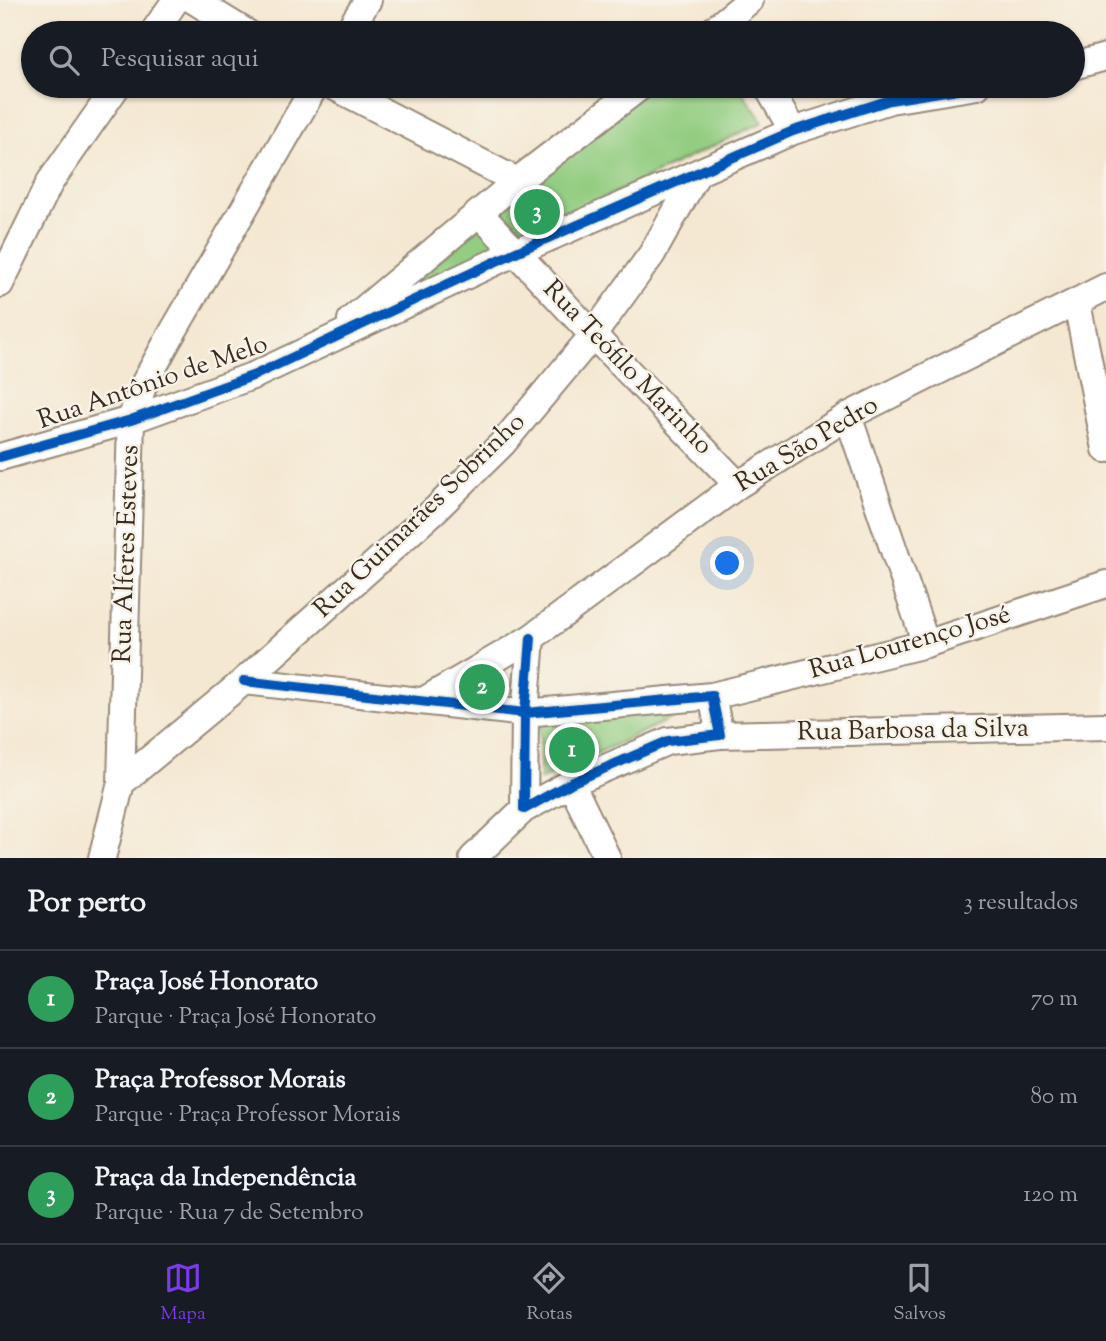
<!DOCTYPE html>
<html lang="pt">
<head>
<meta charset="utf-8">
<style>
	body { margin:0; font-family:"Sorts Mill Goudy",serif; background:#242831; color:#f1f3f6 }
	.you { position:absolute; left:728px; top:564px; width:24px; height:24px; margin:-18px; border:5px solid #fff; border-radius:50%; background:#1a73e8; box-shadow:0 0 0 10px #1a73e833 }
	.badge { display:grid; place-items:center; width:46px; height:46px; border-radius:50%; background:#7c3aed; color:#fff; font-size:23px; font-weight:700 }
	.pin { position:absolute; translate:-50% -50%; border:4px solid #fff; box-shadow:0 2px 7px #0006 }
	.list { margin:0; padding:0; list-style:none }
	h2 { display:flex; justify-content:space-between; align-items:center; height:91px; margin:0; padding:0 28px; font-size:30px }
	h2 small { font-size:23px; font-weight:400; color:#9ea1a6 }
	.list li { display:grid; grid-template-columns:46px 1fr auto; gap:21px; align-items:center; box-sizing:border-box; height:98px; padding:0 28px; border-top:2px solid #363941 }
	.list b { display:block; font-size:26px; white-space:nowrap }
	.list p { margin:0; font-size:23px; white-space:nowrap; color:#9ea1a6 }
	.list em { font-size:23px; font-style:normal; color:#9ea1a6 }
	.icon { flex:none; width:38px; height:38px; fill:none; stroke:currentColor; stroke-width:2; stroke-linecap:round; stroke-linejoin:round }
	.map { position:relative; flex:none; width:1106px; height:858px; overflow:hidden }
	.search { position:absolute; background:#171b24; box-shadow:0 2px 5px #0004; left:21px; right:21px; top:21px; height:77px; display:flex; align-items:center; gap:18px; box-sizing:border-box; padding:0 24px; border-radius:38px; color:#9ea1a6; font-size:26px }
	.sheet { height:385px; background:#171b24 }
	nav { display:flex; justify-content:space-around; align-items:center; box-sizing:border-box; height:98px; border-top:2px solid #363941; background:#171b24; font-size:19px; color:#9ea1a6 }
	nav a { display:grid; justify-items:center; gap:4px }
	nav .on { color:#7c3aed }
	.map>svg:first-child { display:block }
	.green { fill:#93cd81; stroke:#677c50; stroke-width:2 }
	.lines { fill:none; stroke-linecap:round; stroke-linejoin:round }
	.minor-casing { stroke:#988978; stroke-width:30 }
	.minor { stroke:#fff; stroke-width:26 }
	.cycleway-casing { stroke:#f7f3e8; stroke-width:15 }
	.cycleway { stroke:#0057b8; stroke-width:10 }
	.labels { text-anchor:middle; dominant-baseline:central; stroke-width:5; stroke-linejoin:round; paint-order:stroke }
	.street-label { font-size:26px; fill:#3b2a1e; stroke:#f7f3e8 }
</style>
</head>
<body>
<div class="map">
<svg width="1106" height="858" viewBox="0 0 1106 858">
	<rect width="100%" height="100%" fill="#f7f3e8"/>
	<filter id="ink" filterUnits="userSpaceOnUse"><feTurbulence type="fractalNoise" baseFrequency=".0143" numOctaves="2"/><feDisplacementMap in="SourceGraphic" scale="14" xChannelSelector="R" yChannelSelector="G"/><feConvolveMatrix kernelMatrix="1 2 1 2 8 2 1 2 1" color-interpolation-filters="sRGB"/></filter>
	<filter id="wash" filterUnits="userSpaceOnUse"><feTurbulence type="fractalNoise" baseFrequency=".00686" numOctaves="4" result="noise"/><feDisplacementMap in="SourceGraphic" scale="28" xChannelSelector="R" yChannelSelector="G"/><feGaussianBlur stdDeviation="1.57" result="paint"/><feColorMatrix in="noise" values="0 0 0 0 0 0 0 0 0 0 0 0 0 0 0 0 0 1.4 0 .05"/><feComposite in="paint" operator="in"/></filter>
	<g filter="url(#wash)">
		<rect width="100%" height="100%" fill="#f4e8d2"/>
		<!-- green -->
		<path class="green" d="M651,86H738L763,122L389,301Z
			M503,656V704L449,694Z
			M685,712L540,780V720Z"/>
	</g>
	<g filter="url(#ink)">
		<g class="lines">
			<!-- minor casing -->
			<g class="minor-casing">
				<path id="minor" d="M193,0L247,33
					M153,33L176,0
					M347,33L368,0
					M710,33L750,0
					M1073,66L1106,57
					M333,86L517,181
					M767,86L793,131
					M479,213L593,335L738,485
					M0,284L50,182L117,86
					M1077,303L1106,449
					M351,320L517,181L641,86
					M848,416L926,644
					M0,457L131,420L255,375L516,252L793,131L890,100L977,86
					M244,681L525,713L712,696L720,735L668,741L571,783L524,809L525,713L531,638
					M712,696L926,644L1106,584
					M425,700L531,638L738,485L848,416L1106,287
					M720,735L1106,726
					M121,783L244,681L436,509L503,443L593,335L652,254L697,174
					M571,783L607,858
					M102,858L121,783L131,420L143,386L167,342L315,86
					M473,858L524,809"/>
			</g>
			<!-- minor -->
			<use href="#minor" class="minor"/>
			<!-- cycleway casing -->
			<g class="cycleway-casing">
				<path id="cycleway" d="M0,457L131,420L255,375L516,252L793,131L890,100L977,86
					M244,681L525,713L712,696L720,735L668,741L571,783L524,809L525,713L531,638"/>
			</g>
			<!-- cycleway -->
			<use href="#cycleway" class="cycleway"/>
		</g>
	</g>
	<g class="labels">
		<!-- street labels -->
		<g class="street-label">
			<text transform="translate(627 368) rotate(46)">Rua Teófilo Marinho</text>
			<text transform="translate(153 383) rotate(-19)">Rua Antônio de Melo</text>
			<text transform="translate(807 445) rotate(-31)">Rua São Pedro</text>
			<text transform="translate(420 516) rotate(-44)">Rua Guimarães Sobrinho</text>
			<text transform="translate(127 554) rotate(-88)">Rua Alferes Esteves</text>
			<text transform="translate(910 643) rotate(-16)">Rua Lourenço José</text>
			<text transform="translate(913 731) rotate(-1)">Rua Barbosa da Silva</text>
		</g>
	</g>
</svg>
<div class="you"></div>
<div class="pin badge" style="left:572px;top:750px;background:#2e9e5b">1</div>
<div class="pin badge" style="left:482px;top:687px;background:#2e9e5b">2</div>
<div class="pin badge" style="left:537px;top:212px;background:#2e9e5b">3</div>
<div class="search"><svg class="icon" aria-label="search" viewBox="0 0 24 24"><circle cx="10" cy="10" r="6"/><path d="M15 15l6 6"/></svg>Pesquisar aqui</div>
</div>
<section class="sheet">
<h2>Por perto<small>3 resultados</small></h2>
<ul class="list">
<li><span class="badge" style="background:#2e9e5b">1</span><div><b>Praça José Honorato</b><p>Parque · Praça José Honorato</p></div><em>70 m</em></li>
<li><span class="badge" style="background:#2e9e5b">2</span><div><b>Praça Professor Morais</b><p>Parque · Praça Professor Morais</p></div><em>80 m</em></li>
<li><span class="badge" style="background:#2e9e5b">3</span><div><b>Praça da Independência</b><p>Parque · Rua 7 de Setembro</p></div><em>120 m</em></li>
</ul>
</section>
<nav>
<a class="on"><svg class="icon" aria-label="map" viewBox="0 0 24 24"><path d="M3 6l6-2 6 2 6-2v14l-6 2-6-2-6 2zM9 4v14M15 6v14"/></svg>Mapa</a>
<a><svg class="icon" aria-label="directions" viewBox="0 0 24 24"><path d="M12 3l9 9-9 9-9-9zM9 14v-3h6M13 9l2 2-2 2"/></svg>Rotas</a>
<a><svg class="icon" aria-label="saved" viewBox="0 0 24 24"><path d="M7 4h10v16l-5-4-5 4z"/></svg>Salvos</a>
</nav>
</body>
</html>
